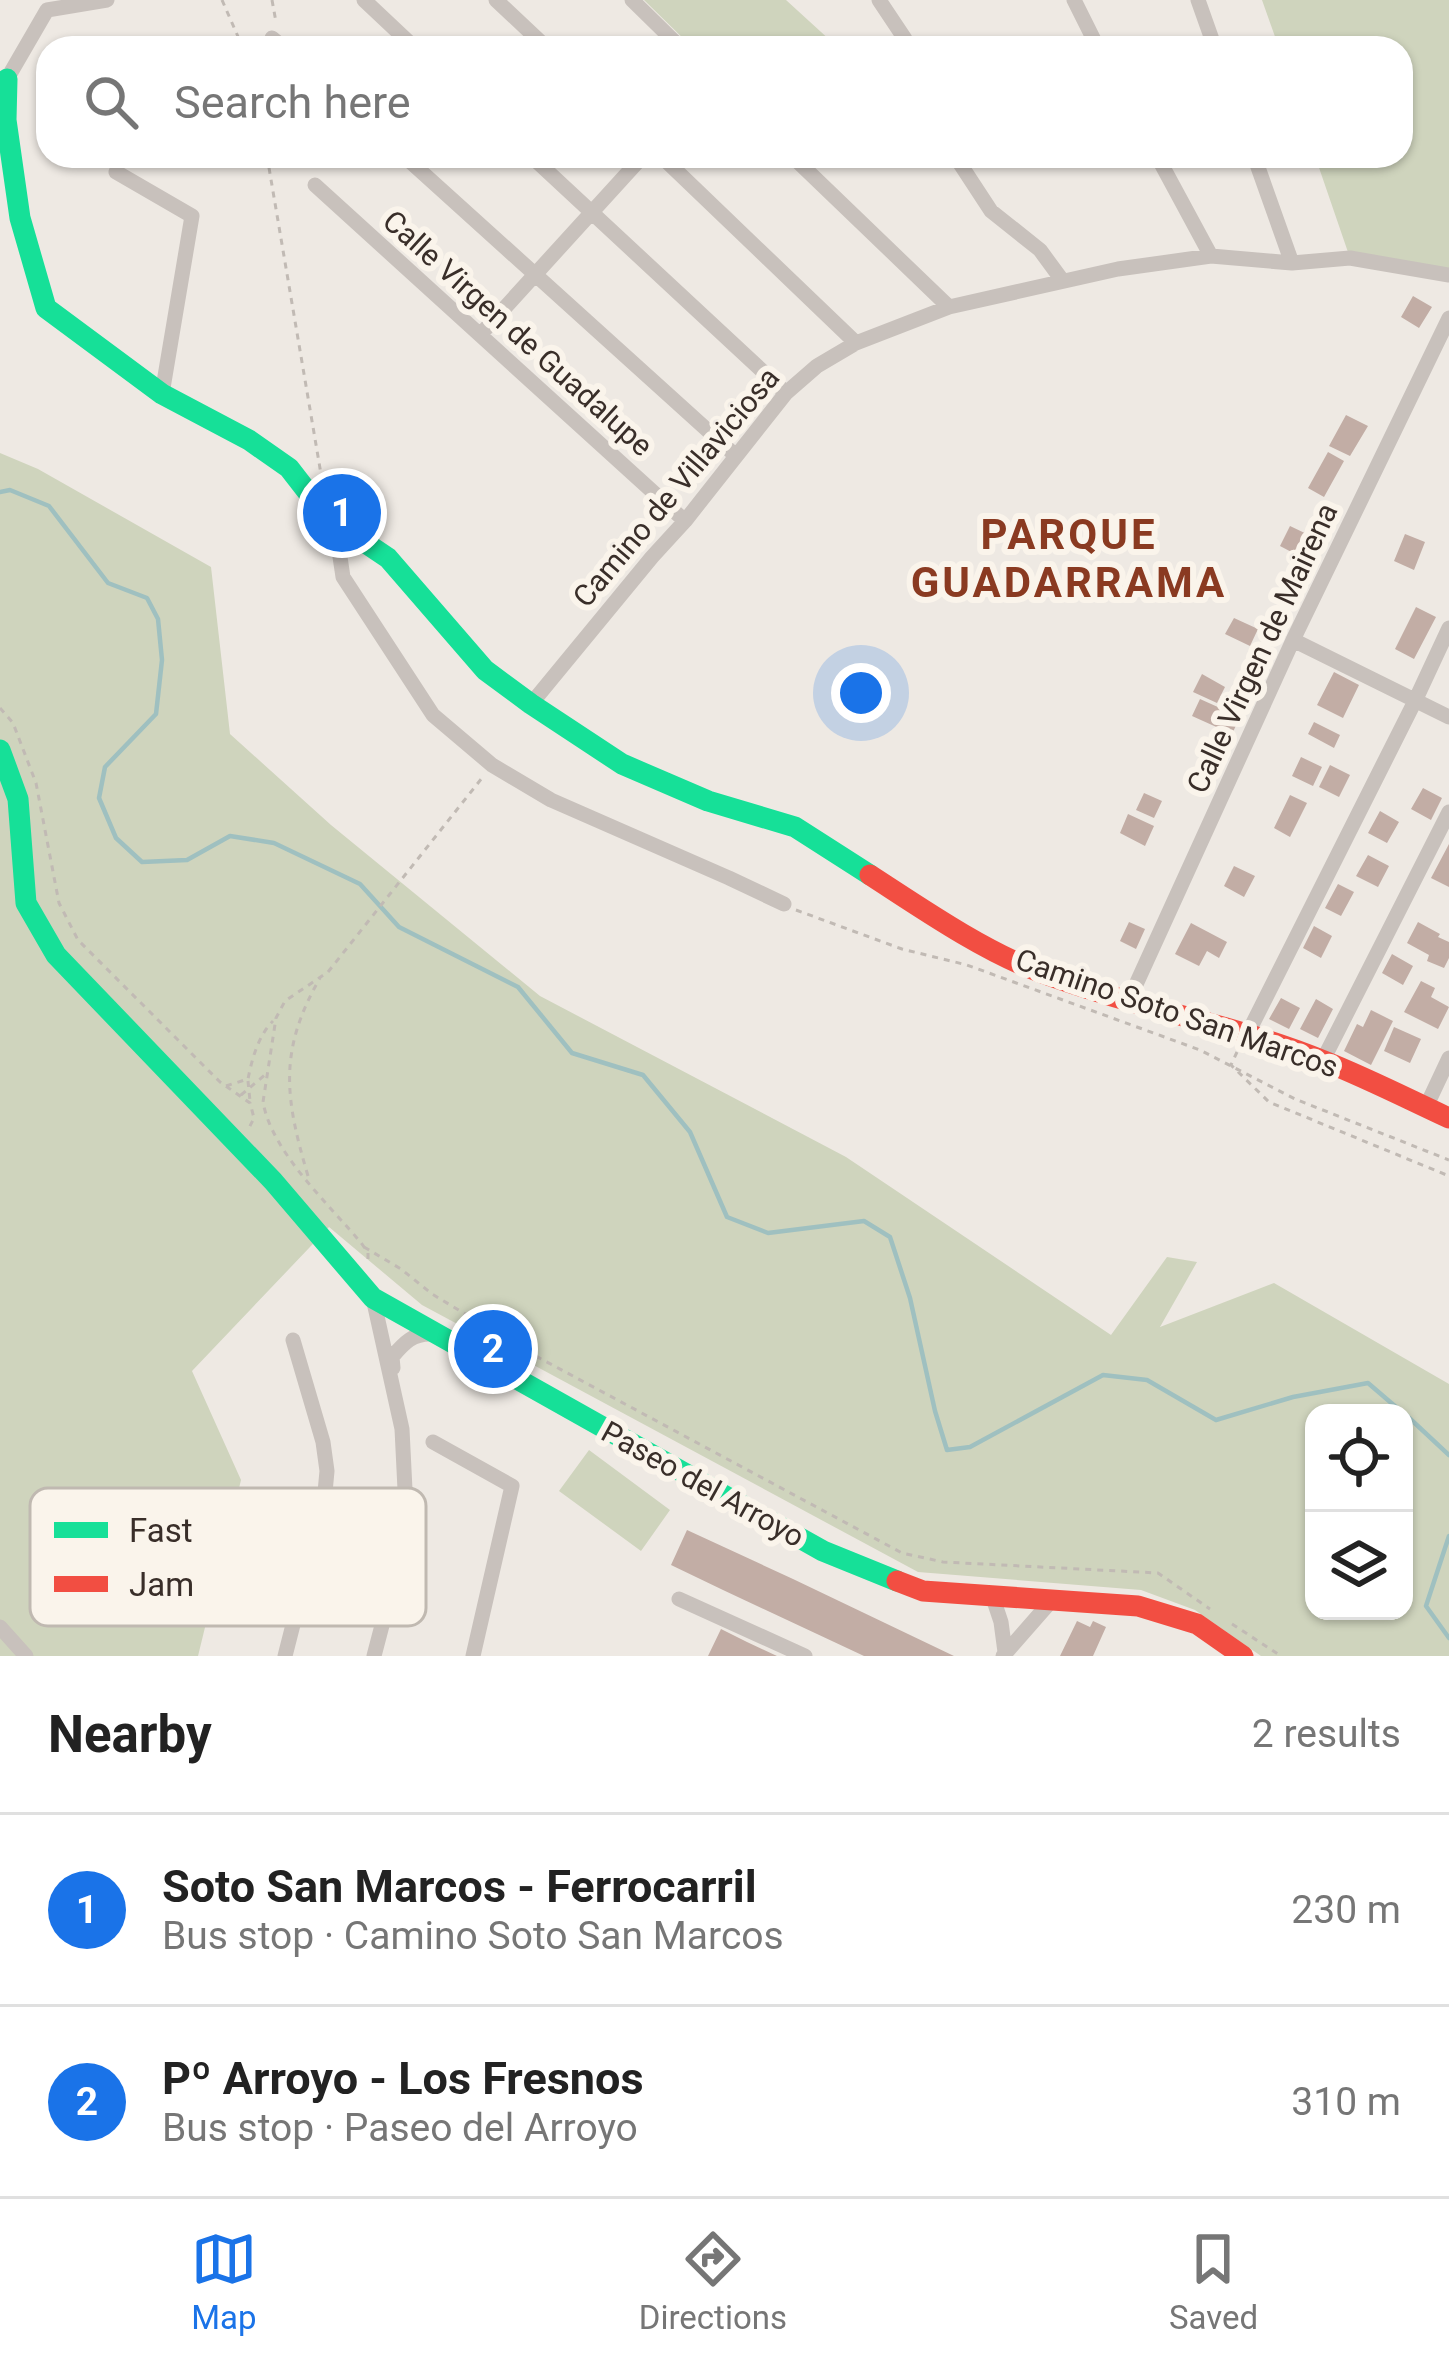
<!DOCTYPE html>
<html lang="en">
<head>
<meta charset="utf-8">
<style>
	body { margin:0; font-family:Roboto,sans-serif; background:#f6f6f6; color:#222 }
	.controls { position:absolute; right:36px; bottom:36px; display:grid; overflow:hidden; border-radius:24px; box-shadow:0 3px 9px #0004 }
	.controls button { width:108px; height:108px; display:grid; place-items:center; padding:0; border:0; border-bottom:3px solid #e0e0e0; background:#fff; color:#222; font:60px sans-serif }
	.you { position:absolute; left:861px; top:693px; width:42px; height:42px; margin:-30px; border:9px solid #fff; border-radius:50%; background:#1a73e8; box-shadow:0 0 0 18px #1a73e833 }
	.badge { display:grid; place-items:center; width:78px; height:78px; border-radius:50%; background:#1a73e8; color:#fff; font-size:39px; font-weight:700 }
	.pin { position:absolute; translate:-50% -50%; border:6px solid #fff; box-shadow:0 3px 12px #0006 }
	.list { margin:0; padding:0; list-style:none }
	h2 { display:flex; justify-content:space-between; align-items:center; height:156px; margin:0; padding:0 48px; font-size:51px }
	h2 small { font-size:39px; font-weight:400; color:#767676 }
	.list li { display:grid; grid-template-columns:78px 1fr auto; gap:36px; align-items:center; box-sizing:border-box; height:192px; padding:0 48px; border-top:3px solid #e0e0e0 }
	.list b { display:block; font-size:45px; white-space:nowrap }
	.list p { margin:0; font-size:39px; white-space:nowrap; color:#767676 }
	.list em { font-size:39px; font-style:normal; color:#767676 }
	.icon { flex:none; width:66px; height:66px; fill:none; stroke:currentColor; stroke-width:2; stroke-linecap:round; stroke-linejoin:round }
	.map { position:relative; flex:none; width:1449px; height:1656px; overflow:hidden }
	.search { position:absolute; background:#fff; box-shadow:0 3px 9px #0004; left:36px; right:36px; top:36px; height:132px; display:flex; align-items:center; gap:30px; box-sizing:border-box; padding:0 42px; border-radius:36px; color:#767676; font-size:45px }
	.sheet { height:540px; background:#fff }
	nav { display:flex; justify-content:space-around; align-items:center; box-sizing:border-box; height:168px; border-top:3px solid #e0e0e0; background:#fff; font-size:33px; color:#767676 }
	nav a { display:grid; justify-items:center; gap:6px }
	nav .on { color:#1a73e8 }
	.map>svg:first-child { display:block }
	.green { fill:#cfd4bd; fill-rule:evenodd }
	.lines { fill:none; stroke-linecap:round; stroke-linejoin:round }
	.stream { stroke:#9fc0c0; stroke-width:4.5 }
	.building { fill:#c2ada5 }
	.path { stroke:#c1bab4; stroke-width:3; stroke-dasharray:6 6; stroke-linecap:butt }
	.street { stroke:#c8c1bc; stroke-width:15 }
	.fast { stroke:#16e098; stroke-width:21 }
	.jam { stroke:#f24e42; stroke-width:21 }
	.labels { text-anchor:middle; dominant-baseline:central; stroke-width:12; stroke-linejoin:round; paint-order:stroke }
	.street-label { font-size:30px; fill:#392e29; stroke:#faf4eb }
	.district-label { font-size:42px; font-weight:bold; letter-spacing:3px; fill:#8a3a21; stroke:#faf4eb }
	.key { fill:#faf4eb; stroke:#c0b9b1; stroke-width:3 }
	.key-label { font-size:33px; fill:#392e29 }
</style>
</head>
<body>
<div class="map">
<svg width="1449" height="1656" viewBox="0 0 1449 1656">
	<rect width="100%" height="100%" fill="#eee9e3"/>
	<!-- green -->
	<path class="green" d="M644,0H786L832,42L825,48H693Z
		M1262,0H1449V281L1350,258L1315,156H1401V48H1279Z
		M0,453L38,469L211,567L230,734L331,825L540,996L846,1157L1111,1335L1167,1257L1197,1262L1160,1327L1274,1283L1449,1384V1656H1261L1195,1610L1141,1590L918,1572L422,1305L329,1227L192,1371L241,1480L198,1656H0ZM1314,1413H1404V1611H1314Z
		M589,1450L670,1510L641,1551L559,1491Z"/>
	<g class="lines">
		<!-- stream -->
		<path class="stream" d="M0,492L10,490L49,506L108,583L147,598L158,619L162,660L156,714L105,767L99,798L116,838L142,862L187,860L230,836L274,843L360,884L399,927L518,987L572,1053L643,1075L690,1132L727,1217L768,1233L864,1221L890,1237L910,1298L935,1411L947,1450L970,1447L1103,1375L1147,1380L1216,1420L1293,1397L1368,1383L1403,1413
			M1405,1414L1449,1455
			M1449,1536L1426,1606L1449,1638"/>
	</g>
	<!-- building -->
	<path class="building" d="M1413,296L1432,307L1419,328L1401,317Z
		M1346,415L1368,426L1350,456L1329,446Z
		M1328,452L1344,461L1324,497L1308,488Z
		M1290,526L1311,536L1299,556L1280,546Z
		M1405,534L1425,542L1414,570L1394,561Z
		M1416,607L1436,617L1414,659L1395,649Z
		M1234,618L1258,629L1250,646L1225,634Z
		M1334,672L1359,685L1343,718L1317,705Z
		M1202,674L1225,687L1217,703L1193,692Z
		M1200,699L1240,717L1232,734L1192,716Z
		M1314,722L1340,735L1334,748L1308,734Z
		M1301,757L1322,767L1313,786L1292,776Z
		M1330,765L1350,775L1339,797L1319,787Z
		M1423,788L1442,798L1431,820L1411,809Z
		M1144,793L1162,801L1154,818L1136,810Z
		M1290,795L1307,803L1290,837L1274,828Z
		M1380,811L1399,822L1387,843L1368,833Z
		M1128,814L1154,826L1145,846L1120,833Z
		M1449,844V887L1431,878Z
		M1368,855L1389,866L1378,887L1356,876Z
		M1234,866L1255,876L1244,897L1224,886Z
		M1338,884L1354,892L1341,916L1325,908Z
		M1129,922L1145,929L1136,949L1120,941Z
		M1418,922L1440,934L1438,937L1449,942V958L1444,968L1427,961L1429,955L1407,943Z
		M1191,923L1227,942L1219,958L1207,951L1199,966L1175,954Z
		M1314,926L1332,936L1321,958L1303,948Z
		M1392,954L1413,966L1403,985L1382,973Z
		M1421,981L1435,988L1431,997L1449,1007L1438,1029L1404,1012Z
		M1281,998L1300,1008L1289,1029L1269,1019Z
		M1316,999L1333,1009L1318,1038L1300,1029Z
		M1371,1010L1393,1021L1371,1065L1344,1051L1357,1024L1363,1027Z
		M1394,1027L1421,1039L1410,1063L1384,1051Z
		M687,1530L793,1579L954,1656H864L723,1590L671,1565Z
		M1077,1621L1090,1627L1093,1621L1106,1627L1093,1656H1060Z
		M721,1629L747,1642L777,1656H708Z"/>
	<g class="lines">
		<!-- path -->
		<path class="path" d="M222,0L243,48
			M272,0L276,22
			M267,156L322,480
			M0,708L13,723L36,783L59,903L78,940L220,1082L250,1103L254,1118L248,1130
			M796,910L902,949L967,965L1200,1050L1295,1099L1449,1160
			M1237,1052L1231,1065L1269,1102L1449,1176
			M248,1081L250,1101
			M226,1086L248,1079C252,1059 258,1036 273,1021
			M241,1095L266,1074
			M308,1176C285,1098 278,1051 320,978
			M364,1247L401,1269L432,1294L532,1354L902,1553L943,1562L1158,1573L1210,1609
			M368,1259V1253L362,1244C329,1204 272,1153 263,1102L276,1018L285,1001L328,972L482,778
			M1232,1624L1281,1656"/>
		<!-- street -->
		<path class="street" d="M364,0L415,48
			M496,0L547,48
			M632,0L681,48
			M879,0L905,39V48
			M1074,0L1098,48
			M1198,0L1215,48
			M272,38L284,48
			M3,81L7,79L47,10L107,0
			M404,156L736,456
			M531,156L786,393
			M661,156L856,343
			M792,156L949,307
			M955,156L991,211L1040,250L1062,280
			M1157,156L1211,256
			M1254,156L1292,263
			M116,172L192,216L162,394
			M315,185L685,521
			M480,335L643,156
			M345,530L340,557L343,577L433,715L492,765L551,800L729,878L784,904
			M1293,640L1449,717
			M531,704L652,557L685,521L786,393L817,366L856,343L949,307L1118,269L1211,256L1292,263L1350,258L1449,275
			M1128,1002L1293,640L1449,318
			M1247,1035L1415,701L1449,628
			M1323,1060L1449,812
			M1426,1107L1449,1058
			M373,1298L402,1429L407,1530L374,1656
			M393,1368L392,1357C404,1343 413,1333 432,1334
			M433,1442L512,1486L473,1656
			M993,1598L1001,1622L1005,1652
			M679,1599L805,1656
			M0,1627L26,1656
			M285,1656L324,1503L327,1471L323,1442L293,1340
			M1003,1656L1052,1600"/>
		<!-- fast -->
		<path class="fast" d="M7,79L6,120L20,218L46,308L162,394L249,440L289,468L327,517L388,558L485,670L531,704L622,764L708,801L795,827L870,875
			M0,750L18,799L26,903L56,955L273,1181L373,1298L823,1551L897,1581"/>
		<!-- jam -->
		<path class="jam" d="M870,875C921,908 980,949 1037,971C1131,1007 1231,1023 1324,1061C1367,1078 1408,1099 1449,1118
			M897,1581L923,1591L1138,1606L1197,1624L1243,1656"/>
	</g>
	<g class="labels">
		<!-- street labels -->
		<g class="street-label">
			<text transform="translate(518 333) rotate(42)">Calle Virgen de Guadalupe</text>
			<text transform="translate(676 487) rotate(-50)">Camino de Villaviciosa</text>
			<text transform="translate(1262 648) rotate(-65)">Calle Virgen de Mairena</text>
			<text transform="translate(1177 1013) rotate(19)">Camino Soto San Marcos</text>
			<text transform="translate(703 1484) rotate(29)">Paseo del Arroyo</text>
		</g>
		<!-- district labels -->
		<g class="district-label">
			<text x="1069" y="534">PARQUE<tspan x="1069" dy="48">GUADARRAMA</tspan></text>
		</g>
	</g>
	<!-- legend -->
	<rect x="30" y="1488" width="396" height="138" rx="18" class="key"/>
	<rect x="54" y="1522" width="54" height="16" fill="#16e098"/>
	<rect x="54" y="1576" width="54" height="16" fill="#f24e42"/>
	<g class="key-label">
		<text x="129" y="1542">Fast</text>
		<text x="129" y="1596">Jam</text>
	</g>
</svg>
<div class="controls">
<button><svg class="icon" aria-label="locate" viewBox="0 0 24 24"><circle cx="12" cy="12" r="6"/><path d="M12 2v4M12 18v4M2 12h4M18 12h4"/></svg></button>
<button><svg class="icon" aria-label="layers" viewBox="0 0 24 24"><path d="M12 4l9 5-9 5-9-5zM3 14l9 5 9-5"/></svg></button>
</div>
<div class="you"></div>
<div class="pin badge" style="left:342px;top:513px">1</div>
<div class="pin badge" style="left:493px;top:1349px">2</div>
<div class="search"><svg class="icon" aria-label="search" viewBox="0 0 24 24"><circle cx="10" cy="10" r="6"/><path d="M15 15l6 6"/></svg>Search here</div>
</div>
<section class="sheet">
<h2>Nearby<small>2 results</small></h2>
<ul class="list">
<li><span class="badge">1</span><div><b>Soto San Marcos - Ferrocarril</b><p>Bus stop · Camino Soto San Marcos</p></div><em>230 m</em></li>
<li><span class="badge">2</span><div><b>Pº Arroyo - Los Fresnos</b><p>Bus stop · Paseo del Arroyo</p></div><em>310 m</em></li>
</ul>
</section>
<nav>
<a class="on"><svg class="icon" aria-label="map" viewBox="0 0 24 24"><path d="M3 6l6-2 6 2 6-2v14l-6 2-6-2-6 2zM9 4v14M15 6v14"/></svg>Map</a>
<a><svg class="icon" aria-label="directions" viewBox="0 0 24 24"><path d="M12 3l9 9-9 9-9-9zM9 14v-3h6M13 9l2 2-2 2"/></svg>Directions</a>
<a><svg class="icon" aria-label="saved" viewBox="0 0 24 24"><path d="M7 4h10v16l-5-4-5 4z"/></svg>Saved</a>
</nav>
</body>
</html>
